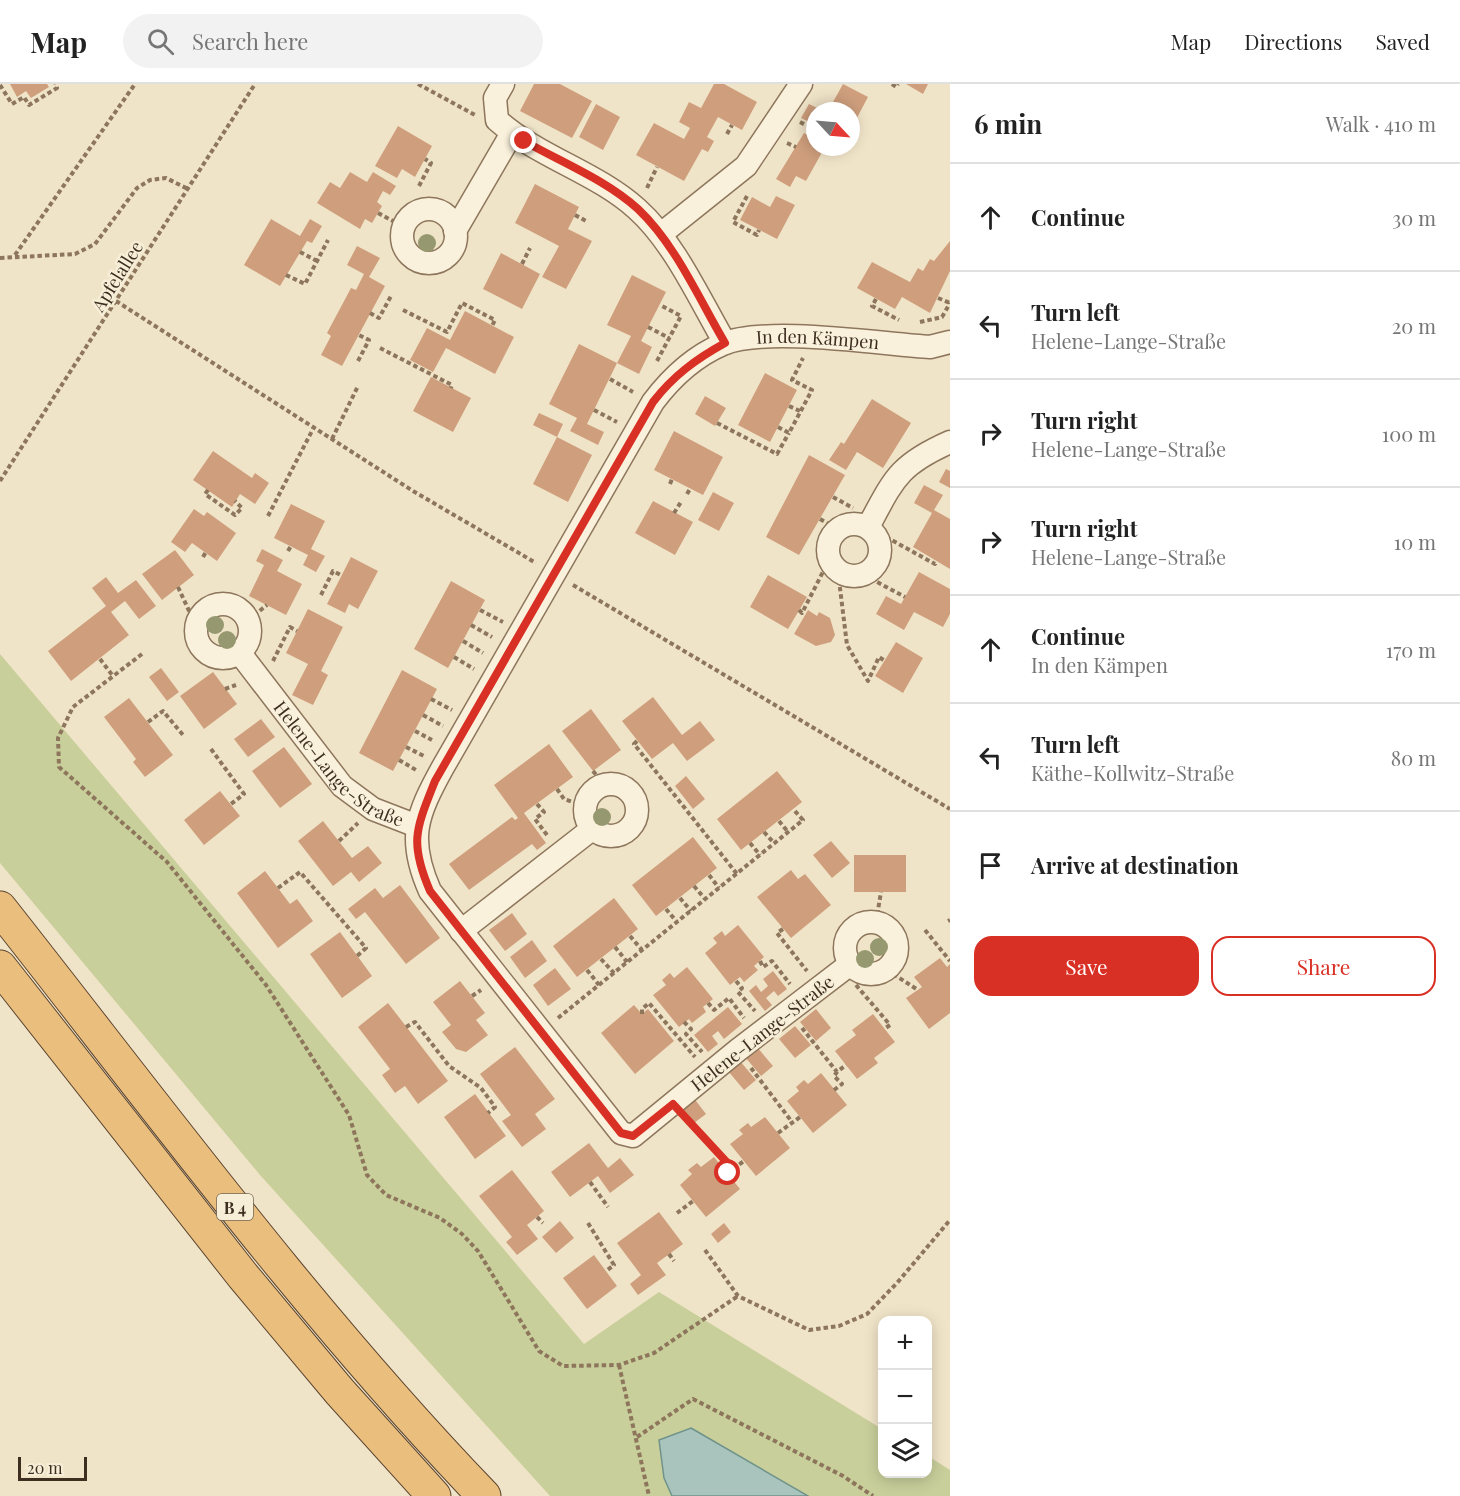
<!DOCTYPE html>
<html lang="en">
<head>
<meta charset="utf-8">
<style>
	body { margin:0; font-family:"Playfair Display",serif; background:#f2f2f2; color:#222 }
	.controls { position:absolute; right:18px; bottom:18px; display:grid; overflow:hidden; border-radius:12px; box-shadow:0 3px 15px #0003 }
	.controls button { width:54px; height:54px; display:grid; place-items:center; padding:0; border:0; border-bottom:2px solid #e0e0e0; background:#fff; color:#222; font:30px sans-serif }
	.compass { position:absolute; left:806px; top:18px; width:54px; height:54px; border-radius:50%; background:#fff; box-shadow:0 3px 15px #0003; rotate:116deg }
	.scale { position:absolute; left:18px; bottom:15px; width:69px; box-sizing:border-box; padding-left:6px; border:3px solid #3d2e20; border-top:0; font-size:16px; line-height:21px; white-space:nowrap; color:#3d2e20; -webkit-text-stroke:4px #f7eed8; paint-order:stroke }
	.stop { position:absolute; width:18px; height:18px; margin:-14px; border:4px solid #d93025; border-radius:50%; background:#fff }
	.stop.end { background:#d93025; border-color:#fff; box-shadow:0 2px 6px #0008 }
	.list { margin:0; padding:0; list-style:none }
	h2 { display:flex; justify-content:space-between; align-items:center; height:78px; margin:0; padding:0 24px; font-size:26px }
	h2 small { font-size:20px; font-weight:400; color:#767676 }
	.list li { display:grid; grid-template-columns:39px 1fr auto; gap:18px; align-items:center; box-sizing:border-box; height:108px; padding:0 24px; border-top:2px solid #e0e0e0 }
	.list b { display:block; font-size:22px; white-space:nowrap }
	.list p { margin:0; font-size:20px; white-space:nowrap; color:#767676 }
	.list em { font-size:20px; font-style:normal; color:#767676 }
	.actions { display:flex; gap:12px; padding:18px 24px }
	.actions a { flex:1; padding:14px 0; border:2px solid #d93025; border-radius:18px; text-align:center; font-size:21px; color:#d93025 }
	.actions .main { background:#d93025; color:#fff }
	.icon { flex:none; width:33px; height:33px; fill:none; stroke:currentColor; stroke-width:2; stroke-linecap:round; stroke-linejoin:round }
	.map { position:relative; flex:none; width:950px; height:1412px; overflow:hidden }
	header { display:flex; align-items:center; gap:36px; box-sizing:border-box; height:84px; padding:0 30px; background:#fff; border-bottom:2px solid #e0e0e0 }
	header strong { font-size:28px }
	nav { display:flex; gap:33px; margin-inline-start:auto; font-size:21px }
	.search { width:420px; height:54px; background:#f2f2f2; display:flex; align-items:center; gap:15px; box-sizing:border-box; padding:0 21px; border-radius:33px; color:#767676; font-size:22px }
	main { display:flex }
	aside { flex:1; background:#fff }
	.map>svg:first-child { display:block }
	.green { fill:#c9cf9b }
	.water { fill:#a9c4bc; stroke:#6f938a; stroke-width:1.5 }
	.building { fill:#cf9f7d }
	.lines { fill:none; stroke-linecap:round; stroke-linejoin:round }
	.minor-casing { stroke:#8d765c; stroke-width:25 }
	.trunk-casing { stroke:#5b4430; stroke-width:35 }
	.path { stroke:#8d765c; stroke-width:4; stroke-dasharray:4.5 3; stroke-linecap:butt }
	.minor { stroke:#faf1dc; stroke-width:22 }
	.trunk { stroke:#eabe7c; stroke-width:33 }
	.tree { fill:#96986f }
	.route { stroke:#d93025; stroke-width:8 }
	.labels { text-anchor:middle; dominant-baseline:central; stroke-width:5; stroke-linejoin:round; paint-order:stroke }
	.shield { fill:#f7eed8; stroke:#756857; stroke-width:1.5 }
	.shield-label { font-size:16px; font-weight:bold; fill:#3d2e20 }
	.street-label { font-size:18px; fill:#3d2e20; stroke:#f7eed8 }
</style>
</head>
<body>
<header>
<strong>Map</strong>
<div class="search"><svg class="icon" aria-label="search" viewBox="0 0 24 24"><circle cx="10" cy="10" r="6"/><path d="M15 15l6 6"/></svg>Search here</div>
<nav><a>Map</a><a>Directions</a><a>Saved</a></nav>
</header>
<main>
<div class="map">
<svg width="950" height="1412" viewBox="0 0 950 1412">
	<rect width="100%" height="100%" fill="#f0e4c8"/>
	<!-- green -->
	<path class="green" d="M0,570L584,1260L659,1208L882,1345V1390H928V1372L950,1386V1412H808L790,1403L664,1394L672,1412H550L260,1091L0,779Z"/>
	<!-- water -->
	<path class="water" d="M691,1344L808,1412H672L664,1394L659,1356Z"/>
	<!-- building -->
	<path class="building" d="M10,0H47L49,3L31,14L26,7L17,13Z
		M534,0H560L592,17L572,54L520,27Z
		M714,0H724L757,18L742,46L718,33L707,53L714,57L708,68L702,65L684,97L636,71L654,39L684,55L690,44L679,38L689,18L701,24Z
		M843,0L868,13L851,45V27H828Z
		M906,0H928L923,10Z
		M596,20L620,33L603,66L579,53Z
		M809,20L823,27H815V41L801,34Z
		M398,42L432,62L415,93L402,85L397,94L375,82Z
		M804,49L815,55V63H825L806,97L796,92L790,103L776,95Z
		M350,88L367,98L373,88L396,102L390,111L383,107L377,118L382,122L372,139L365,135L360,145L317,119L330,98L340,104Z
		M535,100L579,123L568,145L592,157L566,205L542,193L559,162L515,139Z
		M776,112L795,121L777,155L740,136L752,113L770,123Z
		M271,135L300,152L310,135L322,142L312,159L307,157L280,202L244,181Z
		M950,157V187L930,229L902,213L895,225L857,204L872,178L910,198L918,184L923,187L930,175L934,177Z
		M357,162L380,174L369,193L385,202L342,282L321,271L331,252L327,249L351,204L356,206L364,190L347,181Z
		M501,169L540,190L522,225L483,205Z
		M632,191L666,208L641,257L652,263L639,290L617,279L631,252L607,241Z
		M465,227L514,253L495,290L446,264L433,288L410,276L427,244L450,256Z
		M579,260L617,279L587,340L604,348L598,361L570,347L577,334L549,320Z
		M765,289L797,306L770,358L738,341Z
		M431,293L471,314L453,348L413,327Z
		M705,312L726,324L715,342L695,330Z
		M872,315L911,339L883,384L857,368L846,386L829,376L841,358L844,360Z
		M539,329L563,340L557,353L533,341Z
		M674,347L723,373L703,411L654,386Z
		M557,353L592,371L568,418L533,400Z
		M213,367L252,394L255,389L269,399L255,420L240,410L232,423L193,396Z
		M809,371L845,391L799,471L766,453Z
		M946,385L950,387V404L939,398Z
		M924,401L943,411L934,426L950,435V485L913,463L932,429L914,419Z
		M713,408L734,419L719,447L698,436Z
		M653,417L693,438L675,471L635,449Z
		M291,420L325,437L311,465L325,472L316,488L303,481L308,471L274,454Z
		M194,425L204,432L207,428L236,449L217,477L192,459L185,468L171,458Z
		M262,465L283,476L277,487L302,500L286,531L249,512L264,481L256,477Z
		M175,466L194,491L162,516L142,490Z
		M351,473L378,487L358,525L349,520L345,529L327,520Z
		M919,488L950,505V530L943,543L914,528L904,546L876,530L886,512L901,520Z
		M768,491L807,513L788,545L750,523Z
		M106,493L118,509L136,496L156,522L139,535L125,517L111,528L129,551L71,597L48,567L106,522L92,504Z
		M451,497L485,516L448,584L414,565Z
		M308,525L343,543L321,587L328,591L313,621L292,611L308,580L286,569Z
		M808,526L817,532L819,528L830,534L835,551L831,558L816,562L794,550Z
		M896,558L923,574L903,609L875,592Z
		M161,584L179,608L167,617L149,593Z
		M402,586L437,605L393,687L359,669Z
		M213,588L237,620L204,645L180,612Z
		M653,613L682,651L700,637L715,656L687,677L673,659L652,675L622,637Z
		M129,614L173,671L145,693L133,678L136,675L104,633Z
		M591,625L621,666L593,687L562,647Z
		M261,635L275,653L248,673L234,655Z
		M549,660L573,693L524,729L546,759L537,766L532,760L469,806L449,780L512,733L515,736L518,734L494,701Z
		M284,663L312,700L280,724L252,687Z
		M777,687L802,718L741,766L717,735Z
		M686,692L705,715L693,725L675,702Z
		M220,707L240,732L204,761L184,736Z
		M323,737L352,774L368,762L382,779L359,798L351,788L333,802L298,757Z
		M693,753L717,784L656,832L632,801Z
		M831,757L850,779L832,794L813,771Z
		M854,771H906V808H854Z
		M791,786L798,795L805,790L831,821L791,854L757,813Z
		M265,787L290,820L297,815L313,837L278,864L237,809Z
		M400,801L440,854L406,880L365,828L356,835L348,825L375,804L383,814Z
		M614,814L638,845L577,893L553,862Z
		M512,829L527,850L505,867L489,846Z
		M738,841L764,873L754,882L758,886L744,898L740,893L730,901L705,869L717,859L713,854L722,847L725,852Z
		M340,848L372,892L342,914L310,870Z
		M532,856L547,877L525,894L510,873Z
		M940,874L947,883L950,880V929L929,945L906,914L922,903L914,893Z
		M687,883L713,915L703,923L706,928L692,939L689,935L679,943L653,911L666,901L662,896L670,889L674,894Z
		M555,884L571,905L548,922L533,901Z
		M773,887L787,905L778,912L774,907L766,914L772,921L765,927L749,907L756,901L761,908L768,902L763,895Z
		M460,897L485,929L476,936L488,951L466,968L456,965L442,948L451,941L433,918Z
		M388,919L448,997L418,1020L405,1002L395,1009L382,991L390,985L358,943Z
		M634,921L642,930L648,925L674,957L635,990L601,949Z
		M728,923L742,940L724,955L718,947L712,952L718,960L708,968L694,951Z
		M816,925L831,944L816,957L800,938Z
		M873,930L895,958L874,974L878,979L857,995L835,967L856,951L852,946Z
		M795,942L811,961L795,974L779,955Z
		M515,963L555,1015L535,1030L546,1045L522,1063L502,1037L511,1031L480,990Z
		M757,963L773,982L761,992L745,973Z
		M740,977L756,996L744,1006L728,987Z
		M821,989L847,1021L813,1049L787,1017L799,1007L796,1003L804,996L808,1000Z
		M475,1010L506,1052L475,1075L444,1033Z
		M693,1013L706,1030L694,1039L681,1023Z
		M765,1033L790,1064L756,1092L730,1060L743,1050L739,1046L748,1039L751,1043Z
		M589,1059L608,1084L620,1074L634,1091L610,1109L598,1092L570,1113L551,1088Z
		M714,1073L740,1105L706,1133L680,1101L692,1090L688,1086L697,1079L701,1083Z
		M512,1086L544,1127L527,1141L538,1155L517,1171L506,1158L512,1153L479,1112Z
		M659,1128L683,1160L657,1179L666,1191L638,1211L630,1200L641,1191L617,1159Z
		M560,1137L574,1154L556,1169L542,1153Z
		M724,1139L731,1148L718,1159L711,1150Z
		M594,1171L617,1202L587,1225L563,1194Z"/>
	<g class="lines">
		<!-- minor casing -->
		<g class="minor-casing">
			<g id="minor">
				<path d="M503,0L495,14L497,36C538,73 596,88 637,125C674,158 700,216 725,259"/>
				<circle cx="429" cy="152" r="27"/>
				<path d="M455,147L512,49"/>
				<path d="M661,150L746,82L801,0"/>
				<circle cx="854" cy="466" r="26"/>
				<path d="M868,443C894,395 898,381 950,358"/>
				<circle cx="223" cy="547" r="27"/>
				<path id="s1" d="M239,568L342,702L373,725L417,742"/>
				<circle cx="611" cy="726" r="26"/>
				<circle cx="871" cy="864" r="26"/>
				<path d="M461,847L592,745"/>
				<path id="s2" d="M849,881L738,966L633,1052L621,1049L430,807C407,755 416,732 443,683L653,318C671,294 695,272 723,260C765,242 881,260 930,263L950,258"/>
			</g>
		</g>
		<!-- trunk casing -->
		<g class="trunk-casing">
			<path id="trunk" d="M0,824C157,1023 308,1229 484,1412
				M0,883L243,1192L340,1308L434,1412"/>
		</g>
		<!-- path -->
		<path class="path" d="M418,0L475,31
			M892,0L896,3L898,0
			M0,1L12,20L24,13L29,21L57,4L55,0
			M800,38L815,46
			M727,50L732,41
			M787,59L796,63
			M419,102L431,79L425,75
			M647,104L657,83
			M747,112L733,138L757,151L759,146
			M378,129L404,143
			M575,131L588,138
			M300,168L317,177
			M15,171L135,0
			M0,174L75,170L95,160L137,104L150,96L166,94L188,105
			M522,180L530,164
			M286,191L305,200L328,156
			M938,214L950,219
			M876,215L872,222L899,236
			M116,217L413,407L536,479
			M403,226L447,248L462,219L495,236L492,242
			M370,229L379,234L391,212
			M920,238L942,233L950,219
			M648,243L669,254
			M380,264L452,301L451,304
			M358,277L369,256L359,251
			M657,277L681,232L660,221
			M610,295L633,308
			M789,322L800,327
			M594,326L617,338
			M717,339L777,370L789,349
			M778,343L789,349L812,306L792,296L803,274
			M332,355L358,302
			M0,397L255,0
			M670,400L672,395
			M208,406L205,410L235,431L242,424L235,417
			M687,410L690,405
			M833,413L853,424
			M674,429L681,418
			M268,432L314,343
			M820,435L837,445
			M886,453L935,480L937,477
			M288,467L291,462
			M203,473L206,468
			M838,488L847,561L868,597L879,573L885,577
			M864,491L905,513
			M573,501L950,725
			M178,503L196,542
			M321,511L333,487L341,491
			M480,526L503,538
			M799,526L802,529L829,476
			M248,536L267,521
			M471,541L492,553
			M463,557L483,569
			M142,570L73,623L58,654L59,683L167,778L266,901L349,1031L367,1091L386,1111L440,1134L462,1150L478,1167L539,1267L563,1282L619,1281L654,1269L738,1212
			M454,573L474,585
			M100,575L113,592
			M273,577L290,543L297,547
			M225,605L236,601
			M431,615L452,626
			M423,631L443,642
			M148,638L163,627L183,651
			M415,647L432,656
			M637,657L634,660L737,790
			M406,663L424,672
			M211,665L244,710L231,720
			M399,676L416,686
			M593,687L604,701
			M557,705L564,715L585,722
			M537,720L544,728L535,735L547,751
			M779,737L788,748
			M764,748L774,759
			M339,757L358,739
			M750,759L760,771
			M709,791L719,804
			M694,802L705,815
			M278,804L300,788L366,864L357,872
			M680,814L691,827
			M666,825L677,838
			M948,837L950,836
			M876,838L881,808
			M783,845L777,849L807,887
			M925,846L950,877
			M630,852L642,866
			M615,863L627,878
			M601,875L614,889
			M760,877L763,883L772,877L790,900
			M587,886L599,901
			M887,886L918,906
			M736,897L742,904L738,908L755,927
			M856,901L890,941L884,945
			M472,912L481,906
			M708,919L714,926L729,914L744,934
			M642,930V925L649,919L695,973
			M558,934L803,736L793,725
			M684,938L691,945L686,950L702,968
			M406,943L415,938L449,982L481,1004L495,1023L488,1029
			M802,944L837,988L846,981
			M751,984L792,1038
			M834,1006L842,1000L834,992L837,988
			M687,1035L733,1085
			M778,1049L800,1033
			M727,1089L744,1077
			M590,1098L608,1123
			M677,1129L693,1117
			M537,1133L543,1139
			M588,1139L614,1181L606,1187
			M705,1166L738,1212L809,1246L839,1242L867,1230L897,1199L950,1136
			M669,1170L674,1177
			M619,1281L649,1412
			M637,1353L693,1315L843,1392L873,1412"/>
		<!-- minor -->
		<use href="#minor" class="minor"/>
		<!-- trunk -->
		<use href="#trunk" class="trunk"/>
	</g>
	<!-- trees -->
	<g class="tree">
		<circle cx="427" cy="159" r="9"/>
		<circle cx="215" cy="541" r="9"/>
		<circle cx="227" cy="556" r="9"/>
		<circle cx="602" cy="733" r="9"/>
		<circle cx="879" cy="863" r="9"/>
		<circle cx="865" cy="875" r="9"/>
	</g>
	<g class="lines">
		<!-- route -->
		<path class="route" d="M524,57C561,78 606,96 638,125C676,161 699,215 725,259C696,275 673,292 653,318L435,697C416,745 409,758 430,807L621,1049L633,1052L673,1020L733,1085L728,1089"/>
	</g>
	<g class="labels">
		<!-- shield labels -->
		<rect class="shield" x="217" y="1110" width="36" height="26" rx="4.5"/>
		<g class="shield-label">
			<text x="235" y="1123">B 4</text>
		</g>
		<!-- street labels -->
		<g class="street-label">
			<text transform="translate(117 192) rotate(-58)">Apfelallee</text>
			<text stroke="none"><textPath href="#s2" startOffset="1336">In den Kämpen</textPath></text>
			<text stroke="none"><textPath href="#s1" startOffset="152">Helene-Lange-Straße</textPath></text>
			<text transform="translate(762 949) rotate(-38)">Helene-Lange-Straße</text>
		</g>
	</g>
</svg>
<div class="controls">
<button>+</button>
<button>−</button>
<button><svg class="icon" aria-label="layers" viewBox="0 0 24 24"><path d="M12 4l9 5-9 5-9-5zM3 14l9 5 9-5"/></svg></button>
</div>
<svg class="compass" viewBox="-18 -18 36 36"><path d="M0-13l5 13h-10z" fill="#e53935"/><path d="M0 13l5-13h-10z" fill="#767676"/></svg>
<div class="scale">20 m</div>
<div class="stop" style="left:728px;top:1089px"></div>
<div class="stop end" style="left:524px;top:57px"></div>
</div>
<aside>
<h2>6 min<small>Walk · 410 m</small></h2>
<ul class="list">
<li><svg class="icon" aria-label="ahead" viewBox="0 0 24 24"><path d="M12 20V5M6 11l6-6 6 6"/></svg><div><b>Continue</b></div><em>30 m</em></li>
<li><svg class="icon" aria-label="left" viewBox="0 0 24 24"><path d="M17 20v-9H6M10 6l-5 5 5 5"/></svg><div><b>Turn left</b><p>Helene-Lange-Straße</p></div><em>20 m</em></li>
<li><svg class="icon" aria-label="right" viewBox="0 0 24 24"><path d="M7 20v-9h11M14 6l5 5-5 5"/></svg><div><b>Turn right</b><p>Helene-Lange-Straße</p></div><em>100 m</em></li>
<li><svg class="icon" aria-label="right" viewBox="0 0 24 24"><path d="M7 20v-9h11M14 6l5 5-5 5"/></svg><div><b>Turn right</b><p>Helene-Lange-Straße</p></div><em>10 m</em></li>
<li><svg class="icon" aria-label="ahead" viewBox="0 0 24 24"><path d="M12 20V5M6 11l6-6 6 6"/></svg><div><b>Continue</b><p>In den Kämpen</p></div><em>170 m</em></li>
<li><svg class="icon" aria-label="left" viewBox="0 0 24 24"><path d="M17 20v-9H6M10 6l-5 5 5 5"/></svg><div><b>Turn left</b><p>Käthe-Kollwitz-Straße</p></div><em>80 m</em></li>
<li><svg class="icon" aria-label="arrive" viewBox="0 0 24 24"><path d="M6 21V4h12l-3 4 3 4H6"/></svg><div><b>Arrive at destination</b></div></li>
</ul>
<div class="actions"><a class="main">Save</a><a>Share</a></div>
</aside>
</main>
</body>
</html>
